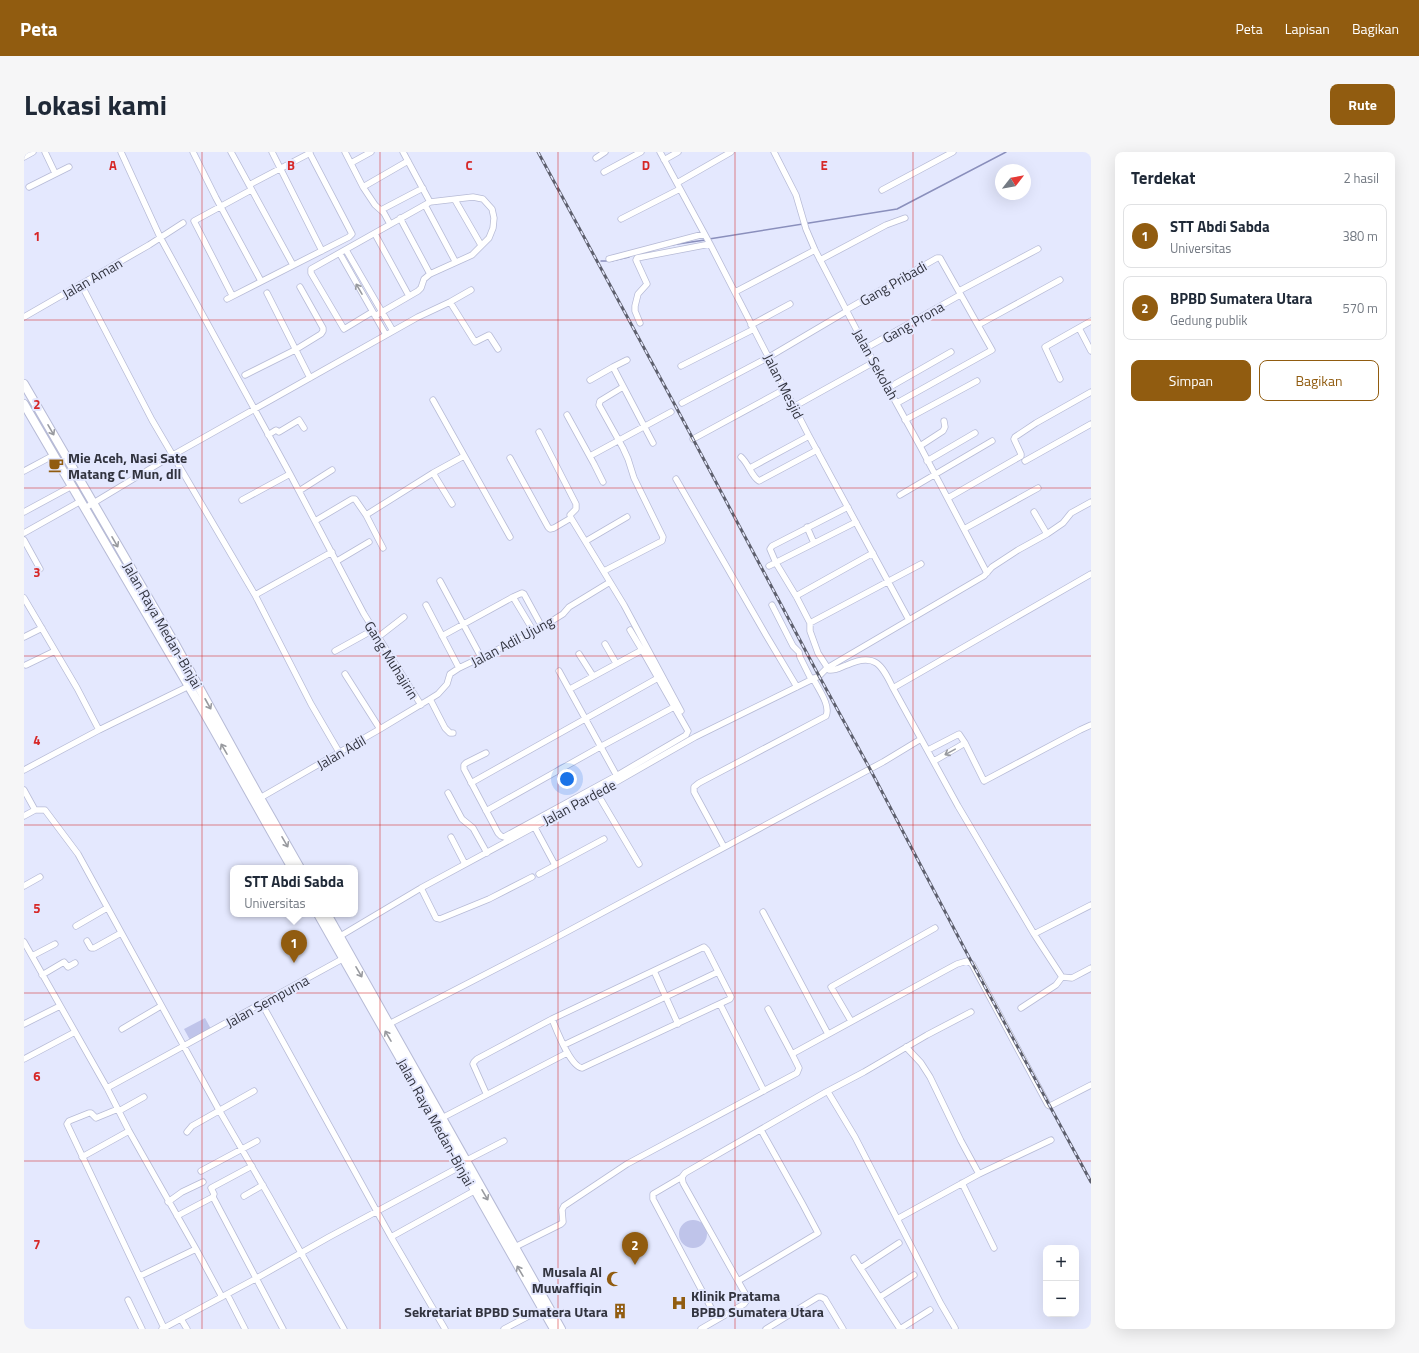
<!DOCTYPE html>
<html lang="id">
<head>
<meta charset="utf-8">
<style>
	body { margin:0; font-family:"Titillium Web",sans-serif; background:#f6f6f7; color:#1f2937 }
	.controls { position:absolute; right:12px; bottom:12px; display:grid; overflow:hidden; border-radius:8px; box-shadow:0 4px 16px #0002 }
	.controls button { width:36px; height:36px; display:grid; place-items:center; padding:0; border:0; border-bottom:1px solid #e0e1e3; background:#fff; color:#1f2937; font:20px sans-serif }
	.compass { position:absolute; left:971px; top:12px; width:36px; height:36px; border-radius:50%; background:#fff; box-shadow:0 4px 16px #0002; rotate:59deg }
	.you { position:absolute; left:543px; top:627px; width:14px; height:14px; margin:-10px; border:3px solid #fff; border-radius:50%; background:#1a73e8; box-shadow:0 0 0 6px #1a73e833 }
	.badge { display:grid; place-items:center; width:26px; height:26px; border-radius:50%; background:#915c10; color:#fff; font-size:13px; font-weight:700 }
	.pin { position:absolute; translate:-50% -33px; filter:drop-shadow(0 1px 2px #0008) }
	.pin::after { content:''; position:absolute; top:21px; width:14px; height:12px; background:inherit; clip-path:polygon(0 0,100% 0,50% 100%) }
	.popup { position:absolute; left:206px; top:713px; width:128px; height:52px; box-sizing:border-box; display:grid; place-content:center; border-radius:8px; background:#fff; filter:drop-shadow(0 1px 3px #0005); font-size:13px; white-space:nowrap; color:#747a83 }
	.popup b { font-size:15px; color:#1f2937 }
	.popup::after { content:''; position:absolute; left:50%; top:100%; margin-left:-8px; border:8px solid transparent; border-top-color:#fff }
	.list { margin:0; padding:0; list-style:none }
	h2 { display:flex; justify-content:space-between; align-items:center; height:52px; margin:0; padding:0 16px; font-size:17px }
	h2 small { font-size:13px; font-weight:400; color:#747a83 }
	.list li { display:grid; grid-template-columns:26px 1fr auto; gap:12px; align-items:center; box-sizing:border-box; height:64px; margin:0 8px 8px; padding:0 8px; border:1px solid #e0e1e3; border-radius:8px }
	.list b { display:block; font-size:15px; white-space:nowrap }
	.list p { margin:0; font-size:13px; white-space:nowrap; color:#747a83 }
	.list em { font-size:13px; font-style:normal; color:#747a83 }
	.actions { display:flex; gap:8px; padding:12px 16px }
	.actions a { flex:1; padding:9px 0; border:1px solid #915c10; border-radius:8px; text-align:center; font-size:14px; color:#915c10 }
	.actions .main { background:#915c10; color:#fff }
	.map { position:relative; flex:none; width:1067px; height:1177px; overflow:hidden; border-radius:8px }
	header { display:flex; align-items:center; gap:24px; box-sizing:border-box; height:56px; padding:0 20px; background:#915c10; color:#fff }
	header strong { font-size:19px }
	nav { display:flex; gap:22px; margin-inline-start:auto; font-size:14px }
	.intro { display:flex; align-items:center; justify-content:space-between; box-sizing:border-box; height:96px; padding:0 24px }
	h1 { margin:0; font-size:28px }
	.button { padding:10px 18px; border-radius:8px; background:#915c10; color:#fff; font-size:14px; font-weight:700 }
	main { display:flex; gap:24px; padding:0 24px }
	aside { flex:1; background:#fff; border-radius:8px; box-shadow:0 4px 16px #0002 }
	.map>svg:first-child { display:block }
	.green { fill:#bfc4ea }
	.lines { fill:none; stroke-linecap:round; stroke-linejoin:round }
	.stream { stroke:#8a8fbc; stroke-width:1.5 }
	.minor-casing { stroke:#b7bbd6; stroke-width:7 }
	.highway-casing { stroke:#b7bbd6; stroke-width:10 }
	.minor { stroke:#fff; stroke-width:5.5 }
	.highway { stroke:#fff; stroke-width:8 }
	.rail-casing { stroke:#5e606e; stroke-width:3 }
	.rail { stroke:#e4e8fe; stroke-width:1.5; stroke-dasharray:4.5; stroke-linecap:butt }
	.oneway { stroke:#989a9f }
	.grid { fill:none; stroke:#d62828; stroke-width:1; stroke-opacity:0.55 }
	.labels { text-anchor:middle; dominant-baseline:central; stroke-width:4; stroke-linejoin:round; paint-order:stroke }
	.street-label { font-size:14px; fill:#32343f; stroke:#e4e8fe }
	.poi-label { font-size:14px; font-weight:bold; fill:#32343f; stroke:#e4e8fe; text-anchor:start }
	.grid-label { font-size:13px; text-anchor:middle; font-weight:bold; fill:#d62828; stroke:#e4e8fe; stroke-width:4; stroke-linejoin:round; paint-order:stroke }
</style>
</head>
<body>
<header>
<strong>Peta</strong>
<nav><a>Peta</a><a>Lapisan</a><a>Bagikan</a></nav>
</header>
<div class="intro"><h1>Lokasi kami</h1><a class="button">Rute</a></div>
<main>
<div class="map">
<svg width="1067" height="1177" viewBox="0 0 1067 1177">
	<rect width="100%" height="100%" fill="#e4e8fe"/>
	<!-- green -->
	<path class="green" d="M181,866L187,877L166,888L160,877Z
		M655 1082a14 14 0 1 1 28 0a14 14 0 1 1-28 0Z"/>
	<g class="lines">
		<!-- stream -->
		<path class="stream" d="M685,87L873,57L982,0
			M647,93L681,88
			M577,109H584
			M587,109L605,105"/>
		<!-- minor casing -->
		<g class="minor-casing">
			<path id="minor" d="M21,0L31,21
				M97,0L136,85L266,322L340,462L397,553
				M169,0L192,46L237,129
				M207,0L269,113
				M248,0L298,99
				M321,0L339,35L351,53L360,61L366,72
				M379,0L406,50
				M636,0L686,92L785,284L885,468
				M750,0L772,43L782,77L791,98L842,196L896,294L963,421
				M0,5L9,0
				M572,6L581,0
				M640,8L654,0
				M327,11L347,0
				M580,20L617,0
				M653,31L707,0
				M225,33L286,1
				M5,35L45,15
				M339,35L384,9
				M858,38L929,0
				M431,48L457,93
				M401,53L431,109
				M357,58L399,36
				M597,67L656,37
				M351,82L385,144
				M322,98L369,179
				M316,102L362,183
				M585,107L680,82
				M796,108L862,73L881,66
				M57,132L128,268L231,443L287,552L315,600
				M935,139L1014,97
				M711,140L791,98
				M243,141L286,226
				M208,143L170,69L227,38
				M203,147L325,85L328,82L285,0
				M426,150L451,190L465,183L474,197
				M822,158L913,106H916L968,198L873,251
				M348,160L320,177L287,121V117L406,50L449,45L459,47L468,57L470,66L469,76L465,86L448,103L406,122
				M351,164L394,139L397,136L400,127L406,122L376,66
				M0,165L125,93L159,71
				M616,171L611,159V154L614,142L623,132L612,108L613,106L686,92
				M727,173L766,152
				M954,173L1036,128
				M1055,176L1067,199
				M842,196L936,143
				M657,214L730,177
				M589,215L603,208
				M221,223L271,198L297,182L299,179V176L276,135
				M1036,227L1021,195L1067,169
				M566,228L589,215L629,291
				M864,236L927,200
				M409,248L486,385
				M658,251L745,205L823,159
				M771,254L850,210
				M543,263L570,312L579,330
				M881,268L953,229
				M515,280L552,352V357L546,363L547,366
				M244,283L252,278L255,280L275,268L280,276
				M669,287L761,237
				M896,294L919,279L921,275L920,269
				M566,304L647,260
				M717,305C725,312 727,324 735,329L793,298
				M486,306L524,375L526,377L530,376L547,366L600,453L657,559
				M903,309L951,281
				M1001,309L1067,272
				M726,316L785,284
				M0,319L30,303
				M409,321L428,352
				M652,327L742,483L773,535
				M275,339L308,318
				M876,343L968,289
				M924,346L997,304V302L990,287L991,285L1012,271L1067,240
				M218,348L266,322
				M824,355L748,394L746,397L752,411L772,444L786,471V479L794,501L805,518C812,519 817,515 823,513C851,500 858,513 869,536L934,654L1010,782L1067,753
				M61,356L149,303L394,165L426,150L447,138
				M0,360L48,334
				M1010,360L1023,382
				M342,363L359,396
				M291,369L328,347H331L342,363L409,321L440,304
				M783,375L790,391
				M940,377L1014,336
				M0,381L57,349
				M0,388L16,417
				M562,389L603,365
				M313,409L345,390
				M745,414L832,370
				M580,419L638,389L639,385L610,326L604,307L599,296L575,253L576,249L599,235
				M416,429L457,505
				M231,443L308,400
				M772,444L849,401
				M489,445L498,441L500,442L518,475
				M0,446L53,536L75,578
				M402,453L435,516
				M748,453L769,494L775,500L776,505L787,527
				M786,471L897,412
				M418,484L489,445L510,480
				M0,485L18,476
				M353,486L380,465
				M581,492L592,511
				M311,499L349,478
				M555,502L569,524
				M2,513L31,499
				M535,519L594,626
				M321,522L356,577
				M869,536L1067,422
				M546,537L618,498
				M406,547L421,576L426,581H429
				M904,598L935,582L941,591L960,629L1056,578L1067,573
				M462,601L442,611L440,613V617L474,681L477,684L480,685L592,624L662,583L664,579L618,498L606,478
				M910,609L941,591
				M0,618L75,578L167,533
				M447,631L634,526
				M0,638L11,658
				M424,641L438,667L449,676L463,701
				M573,641L615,712
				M236,646L356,577L406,547L414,542L423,532L426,522L435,516L510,480L539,462L545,455L586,430
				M462,659L576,595L650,555
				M0,664L11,658H21L54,702L195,958L245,1044L320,1177
				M510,674L531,713
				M427,685L441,712
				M700,695L670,640V635L675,631L802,564C807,553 794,537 789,526
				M515,722L580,687
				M0,734L16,725
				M397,736L412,766L416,767L465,747L508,725
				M739,760L804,882
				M52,774L83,756
				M1010,782L1038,825L1048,826L1067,816
				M313,786L397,736L573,641L671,585L795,524L803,516L960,424L968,415L994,398L1023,382L1039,371L1047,361L1067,350
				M63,789L67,796H70L97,781
				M0,790L83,936L105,979L172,1097L198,1145
				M8,804L31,792
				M630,819L654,872
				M18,823L40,810L44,815L51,811
				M238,852L367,1085L421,1177
				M696,852L740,939
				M997,856L1032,833L1038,825
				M744,857L768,902
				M827,869L807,835L911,776
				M0,872L36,854
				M365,872L522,791L859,610L897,587
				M98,877L137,854
				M540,893L694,820
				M0,907L51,880
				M83,936L322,805
				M804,940L831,985L917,1152L931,1176
				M462,941L449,912L450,910L453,907L528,867L680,795L683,798L707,845L706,847L558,916C546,914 533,879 528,867
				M94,957L72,966L67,961H65L45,969L43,972L140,1176
				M95,959L120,945
				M416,967L543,901
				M163,980L168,974L230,939
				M58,1005L105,979
				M441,1009L480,989
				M177,1019L233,989
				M955,1022L1027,988
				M658,1025L629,1042V1047L693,1167
				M938,1031L970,1096
				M220,1044L239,1033
				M189,1045L259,1177
				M144,1050L158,1040L179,1030
				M153,1064L189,1045L190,1042L187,1036L228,1014
				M873,1067L955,1022L937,989L906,925L897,911L882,895
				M367,1085L450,1039
				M491,1095L537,1072L539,1070L538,1058L540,1054L603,1012L773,921L775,916L768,902L920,819L933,812L943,809L948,812L1024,953L1026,954L1067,933
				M830,1106L876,1177
				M837,1116L875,1091
				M116,1124L172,1097
				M714,1129L794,1081L778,1051L737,978
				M203,1142L221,1177
				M856,1145L890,1123
				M104,1148L118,1177
				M157,1167L163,1177
				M138,1177L233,1126L305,1085L441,1012
				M480,1177L518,1157
				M677,1177L720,1152L723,1148V1145L659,1031L658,1025L661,1021L802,940L840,920L903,883L947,860
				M742,1177L794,1145H797L801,1147L819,1177
				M876,1177L906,1158"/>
		</g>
		<!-- highway casing -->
		<g class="highway-casing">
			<path id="highway" d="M0,232L150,490L236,646L276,716
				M0,252C58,351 116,450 174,550C206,605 236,661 268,716
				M294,762L530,1177
				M303,762L537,1177"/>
		</g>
		<!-- minor -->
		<use href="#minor" class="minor"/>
		<!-- highway -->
		<use href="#highway" class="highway"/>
		<!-- rail casing -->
		<g class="rail-casing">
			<path id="rail" d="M514,0L652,255L795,524L846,617L947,809L1067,1030"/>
		</g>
		<!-- rail -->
		<use href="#rail" class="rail"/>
	</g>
	<!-- one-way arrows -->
	<defs><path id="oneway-shaft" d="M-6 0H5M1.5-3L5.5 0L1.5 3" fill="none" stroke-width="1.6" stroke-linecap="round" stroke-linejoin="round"/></defs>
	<g class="oneway">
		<use href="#oneway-shaft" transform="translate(335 137) rotate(-120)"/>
		<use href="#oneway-shaft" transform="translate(27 278) rotate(60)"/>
		<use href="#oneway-shaft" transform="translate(91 390) rotate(60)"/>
		<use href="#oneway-shaft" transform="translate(184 552) rotate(61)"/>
		<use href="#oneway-shaft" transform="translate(200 597) rotate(-120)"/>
		<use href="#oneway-shaft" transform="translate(926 600) rotate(151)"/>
		<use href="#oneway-shaft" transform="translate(261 690) rotate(60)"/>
		<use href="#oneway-shaft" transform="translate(335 820) rotate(60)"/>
		<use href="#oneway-shaft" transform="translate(364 884) rotate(-120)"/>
		<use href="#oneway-shaft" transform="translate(461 1043) rotate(60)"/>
		<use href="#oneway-shaft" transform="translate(496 1119) rotate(-120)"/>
	</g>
	<!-- grid -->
	<path class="grid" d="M178,0V1177M356,0V1177M534,0V1177M711,0V1177M889,0V1177M0,168H1067M0,336H1067M0,504H1067M0,673H1067M0,841H1067M0,1009H1067"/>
	<!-- icons -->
	<defs>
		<g id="cafe-bare" transform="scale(1.2)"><path d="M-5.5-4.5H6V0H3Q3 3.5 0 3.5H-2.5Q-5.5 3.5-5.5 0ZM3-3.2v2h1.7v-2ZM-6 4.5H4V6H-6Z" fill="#915c10" stroke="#e4e8fe" stroke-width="2.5" paint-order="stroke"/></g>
		<g id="mosque-bare" transform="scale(1.2)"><path d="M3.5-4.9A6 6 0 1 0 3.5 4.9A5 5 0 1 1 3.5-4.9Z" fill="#915c10" stroke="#e4e8fe" stroke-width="2.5" paint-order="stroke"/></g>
		<g id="hospital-bare" transform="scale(1.2)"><path d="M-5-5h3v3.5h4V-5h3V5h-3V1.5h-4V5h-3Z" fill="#915c10" stroke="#e4e8fe" stroke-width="2.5" paint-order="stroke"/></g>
		<g id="building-bare" transform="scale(1.2)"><path d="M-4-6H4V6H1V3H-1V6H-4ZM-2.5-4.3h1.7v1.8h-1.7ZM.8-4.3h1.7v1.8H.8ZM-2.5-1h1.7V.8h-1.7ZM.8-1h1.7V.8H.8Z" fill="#915c10" stroke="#e4e8fe" stroke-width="2.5" paint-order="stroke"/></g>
	</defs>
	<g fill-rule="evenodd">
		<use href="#cafe-bare" x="32" y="313"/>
		<use href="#mosque-bare" x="590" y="1127"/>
		<use href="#hospital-bare" x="655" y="1151"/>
		<use href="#building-bare" x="596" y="1159"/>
	</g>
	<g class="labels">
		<!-- street labels -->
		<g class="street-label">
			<text transform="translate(68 126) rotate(-30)">Jalan Aman</text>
			<text transform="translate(869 131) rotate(-30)">Gang Pribadi</text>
			<text transform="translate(889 170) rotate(-30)">Gang Prona</text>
			<text transform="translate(852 212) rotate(61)">Jalan Sekolah</text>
			<text transform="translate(760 234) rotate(63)">Jalan Mesjid</text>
			<text transform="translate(139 473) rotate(60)">Jalan Raya Medan-Binjai</text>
			<text transform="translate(488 489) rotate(-28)">Jalan Adil Ujung</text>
			<text transform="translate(368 508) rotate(58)">Gang Muhajirin</text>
			<text transform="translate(317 600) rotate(-30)">Jalan Adil</text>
			<text transform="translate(555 650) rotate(-28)">Jalan Pardede</text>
			<text transform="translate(243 849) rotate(-29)">Jalan Sempurna</text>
			<text transform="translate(412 970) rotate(61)">Jalan Raya Medan-Binjai</text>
		</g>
		<!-- poi labels -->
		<g class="poi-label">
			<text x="44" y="305">Mie Aceh, Nasi Sate<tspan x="44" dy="16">Matang C' Mun, dll</tspan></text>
			<text x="578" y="1119" text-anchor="end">Musala Al<tspan x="578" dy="16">Muwaffiqin</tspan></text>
			<text x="667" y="1143">Klinik Pratama<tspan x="667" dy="16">BPBD Sumatera Utara</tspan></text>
			<text x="584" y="1159" text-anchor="end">Sekretariat BPBD Sumatera Utara</text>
		</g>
	</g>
	<g class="grid-label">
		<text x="89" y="18">A</text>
		<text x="267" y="18">B</text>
		<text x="445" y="18">C</text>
		<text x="622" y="18">D</text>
		<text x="800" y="18">E</text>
		<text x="13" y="89">1</text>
		<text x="13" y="257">2</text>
		<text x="13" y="425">3</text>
		<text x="13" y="593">4</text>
		<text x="13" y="761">5</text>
		<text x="13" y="929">6</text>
		<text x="13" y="1097">7</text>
	</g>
</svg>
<div class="controls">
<button>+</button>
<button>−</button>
</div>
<svg class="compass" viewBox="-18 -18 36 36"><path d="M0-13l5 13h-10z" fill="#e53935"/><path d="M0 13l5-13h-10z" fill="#747a83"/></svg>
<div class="you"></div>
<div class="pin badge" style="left:270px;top:811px">1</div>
<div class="popup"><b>STT Abdi Sabda</b>Universitas</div>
<div class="pin badge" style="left:611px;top:1113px">2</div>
</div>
<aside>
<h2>Terdekat<small>2 hasil</small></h2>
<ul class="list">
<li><span class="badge">1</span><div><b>STT Abdi Sabda</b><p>Universitas</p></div><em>380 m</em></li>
<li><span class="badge">2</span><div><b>BPBD Sumatera Utara</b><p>Gedung publik</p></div><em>570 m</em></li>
</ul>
<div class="actions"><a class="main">Simpan</a><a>Bagikan</a></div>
</aside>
</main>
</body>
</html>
